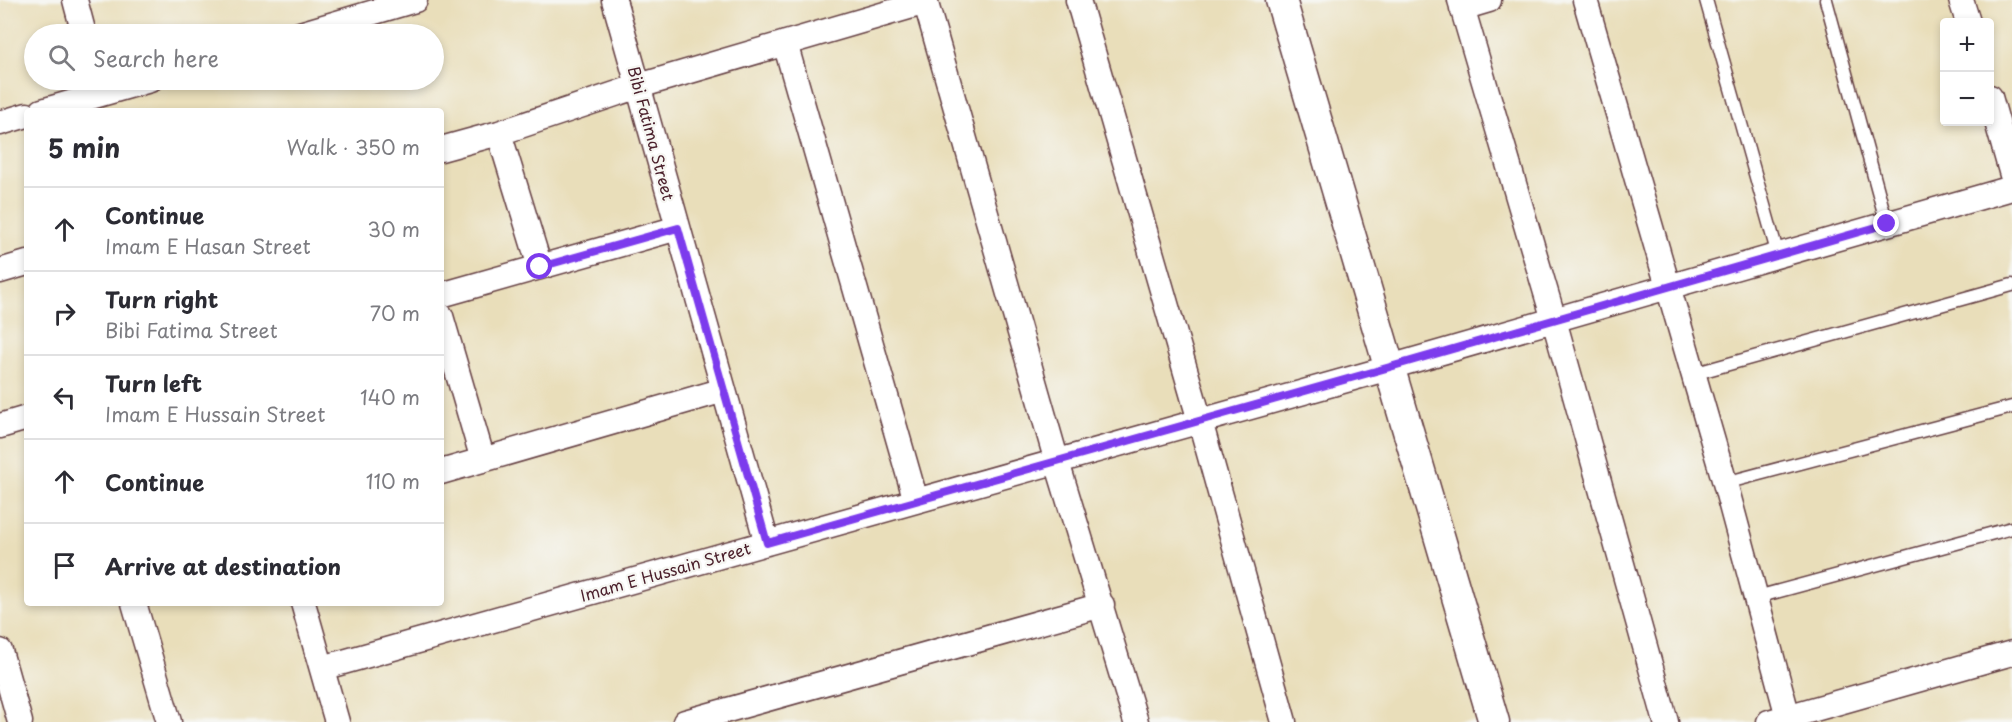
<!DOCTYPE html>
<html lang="en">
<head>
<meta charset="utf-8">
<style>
	body { margin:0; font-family:"Playpen Sans",sans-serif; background:#f7f7f7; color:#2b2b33 }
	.controls { position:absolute; right:18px; top:18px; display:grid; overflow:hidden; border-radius:6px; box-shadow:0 3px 9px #0003 }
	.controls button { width:54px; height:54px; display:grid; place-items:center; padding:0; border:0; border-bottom:2px solid #e1e1e2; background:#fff; color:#2b2b33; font:30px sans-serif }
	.stop { position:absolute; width:18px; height:18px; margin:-14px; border:4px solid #7c3aed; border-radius:50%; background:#fff }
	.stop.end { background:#7c3aed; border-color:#fff; box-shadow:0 2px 6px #0008 }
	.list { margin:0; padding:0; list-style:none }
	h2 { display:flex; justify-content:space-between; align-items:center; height:78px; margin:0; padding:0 24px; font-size:26px }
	h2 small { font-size:20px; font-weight:400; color:#7c7c81 }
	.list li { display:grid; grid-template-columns:39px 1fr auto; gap:18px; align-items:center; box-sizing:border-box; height:84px; padding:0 24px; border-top:2px solid #e1e1e2 }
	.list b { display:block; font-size:22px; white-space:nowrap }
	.list p { margin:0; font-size:20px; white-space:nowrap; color:#7c7c81 }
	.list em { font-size:20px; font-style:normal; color:#7c7c81 }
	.icon { flex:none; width:33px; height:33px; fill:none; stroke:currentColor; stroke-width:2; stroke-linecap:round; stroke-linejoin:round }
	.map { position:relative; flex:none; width:2012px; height:722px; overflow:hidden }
	.search { position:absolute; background:#fff; box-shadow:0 3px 9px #0003; left:24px; top:24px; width:420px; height:66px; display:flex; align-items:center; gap:15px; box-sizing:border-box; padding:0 21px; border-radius:33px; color:#7c7c81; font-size:22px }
	.panel { position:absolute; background:#fff; box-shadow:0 3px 9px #0003; left:24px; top:108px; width:420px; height:498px; border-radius:6px }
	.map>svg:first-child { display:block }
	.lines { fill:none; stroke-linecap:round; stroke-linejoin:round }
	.service-casing { stroke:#623c40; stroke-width:15 }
	.minor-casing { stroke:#623c40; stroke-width:27 }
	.tertiary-casing { stroke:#623c40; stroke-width:33 }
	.service { stroke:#fff; stroke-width:12 }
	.minor { stroke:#fff; stroke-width:24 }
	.tertiary { stroke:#fff; stroke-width:30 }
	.route { stroke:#7c3aed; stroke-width:8 }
	.labels { text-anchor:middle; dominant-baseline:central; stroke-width:4.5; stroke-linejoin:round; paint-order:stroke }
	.street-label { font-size:16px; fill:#4a1f2b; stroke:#f6f6f2 }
</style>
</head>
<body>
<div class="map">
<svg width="2012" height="722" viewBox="0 0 2012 722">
	<rect width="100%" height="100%" fill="#f6f6f2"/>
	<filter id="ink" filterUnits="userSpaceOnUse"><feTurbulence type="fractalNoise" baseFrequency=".0167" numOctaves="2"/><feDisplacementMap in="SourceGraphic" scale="12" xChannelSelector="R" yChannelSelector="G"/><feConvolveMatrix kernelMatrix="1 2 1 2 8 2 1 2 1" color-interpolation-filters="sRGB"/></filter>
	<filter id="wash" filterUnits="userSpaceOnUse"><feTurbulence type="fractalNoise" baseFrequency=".008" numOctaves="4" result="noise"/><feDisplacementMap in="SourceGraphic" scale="24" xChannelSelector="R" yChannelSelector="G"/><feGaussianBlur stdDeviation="1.35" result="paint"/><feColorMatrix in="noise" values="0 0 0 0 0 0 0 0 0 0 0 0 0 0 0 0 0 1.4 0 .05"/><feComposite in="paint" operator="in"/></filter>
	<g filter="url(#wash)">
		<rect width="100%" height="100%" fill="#e9deba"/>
	</g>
	<g filter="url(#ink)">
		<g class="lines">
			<!-- service casing -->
			<g class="service-casing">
				<path id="service" d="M1706,0L1778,255
					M1826,0L1887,224
					M1693,374L2012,285
					M1725,483L2012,407
					M1757,597L2012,528"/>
			</g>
			<!-- minor casing -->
			<g class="minor-casing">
				<path id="minor" d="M75,0L84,34
					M614,0L767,543
					M925,0L1057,462L1136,722
					M1078,0L1200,421L1284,722
					M1460,0L1554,320L1666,722
					M1585,0L1725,483L1788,717
					M1961,0L1968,22
					M1462,8L1489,0
					M300,34L415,0
					M785,43L916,501
					M1990,97L2012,175
					M42,111L150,80
					M0,123L27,115
					M499,133L540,267
					M441,149L499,133L639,86L926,2
					M0,271L27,263
					M441,295L678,228
					M441,316L483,460
					M1390,367L2012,188
					M0,426L27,418
					M441,472L724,390
					M134,603L169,722
					M303,603L337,722
					M0,651L20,722
					M322,668L1389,368
					M685,722L1102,605
					M1769,722L2012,653"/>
			</g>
			<!-- tertiary casing -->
			<g class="tertiary-casing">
				<path id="tertiary" d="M1281,0L1494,722"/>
			</g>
			<!-- service -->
			<use href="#service" class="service"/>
			<!-- minor -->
			<use href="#minor" class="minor"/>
			<!-- tertiary -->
			<use href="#tertiary" class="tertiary"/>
		</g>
	</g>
	<g class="lines" filter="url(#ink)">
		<!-- route -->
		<path class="route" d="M540,267L678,228L767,543L1390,367L1887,224"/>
	</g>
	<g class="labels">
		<!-- street labels -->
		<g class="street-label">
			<text transform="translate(652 133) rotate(75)">Bibi Fatima Street</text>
			<text transform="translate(665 571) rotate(-16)">Imam E Hussain Street</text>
		</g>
	</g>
</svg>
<div class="controls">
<button>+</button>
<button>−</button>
</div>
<div class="stop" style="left:540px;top:267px"></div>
<div class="stop end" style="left:1887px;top:224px"></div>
<div class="search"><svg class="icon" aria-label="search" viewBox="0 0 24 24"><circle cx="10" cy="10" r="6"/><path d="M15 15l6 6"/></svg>Search here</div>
<section class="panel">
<h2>5 min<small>Walk · 350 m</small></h2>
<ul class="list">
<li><svg class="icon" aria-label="ahead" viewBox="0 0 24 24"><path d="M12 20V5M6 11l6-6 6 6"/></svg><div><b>Continue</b><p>Imam E Hasan Street</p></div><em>30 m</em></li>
<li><svg class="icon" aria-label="right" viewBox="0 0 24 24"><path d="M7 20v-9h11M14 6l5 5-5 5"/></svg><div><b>Turn right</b><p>Bibi Fatima Street</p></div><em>70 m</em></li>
<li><svg class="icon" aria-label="left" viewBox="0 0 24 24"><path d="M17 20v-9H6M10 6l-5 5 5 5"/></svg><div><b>Turn left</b><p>Imam E Hussain Street</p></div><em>140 m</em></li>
<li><svg class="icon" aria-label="ahead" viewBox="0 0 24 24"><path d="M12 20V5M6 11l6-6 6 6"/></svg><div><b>Continue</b></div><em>110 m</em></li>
<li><svg class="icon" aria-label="arrive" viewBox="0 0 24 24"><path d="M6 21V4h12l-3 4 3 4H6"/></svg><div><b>Arrive at destination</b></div></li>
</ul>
</section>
</div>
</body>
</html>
